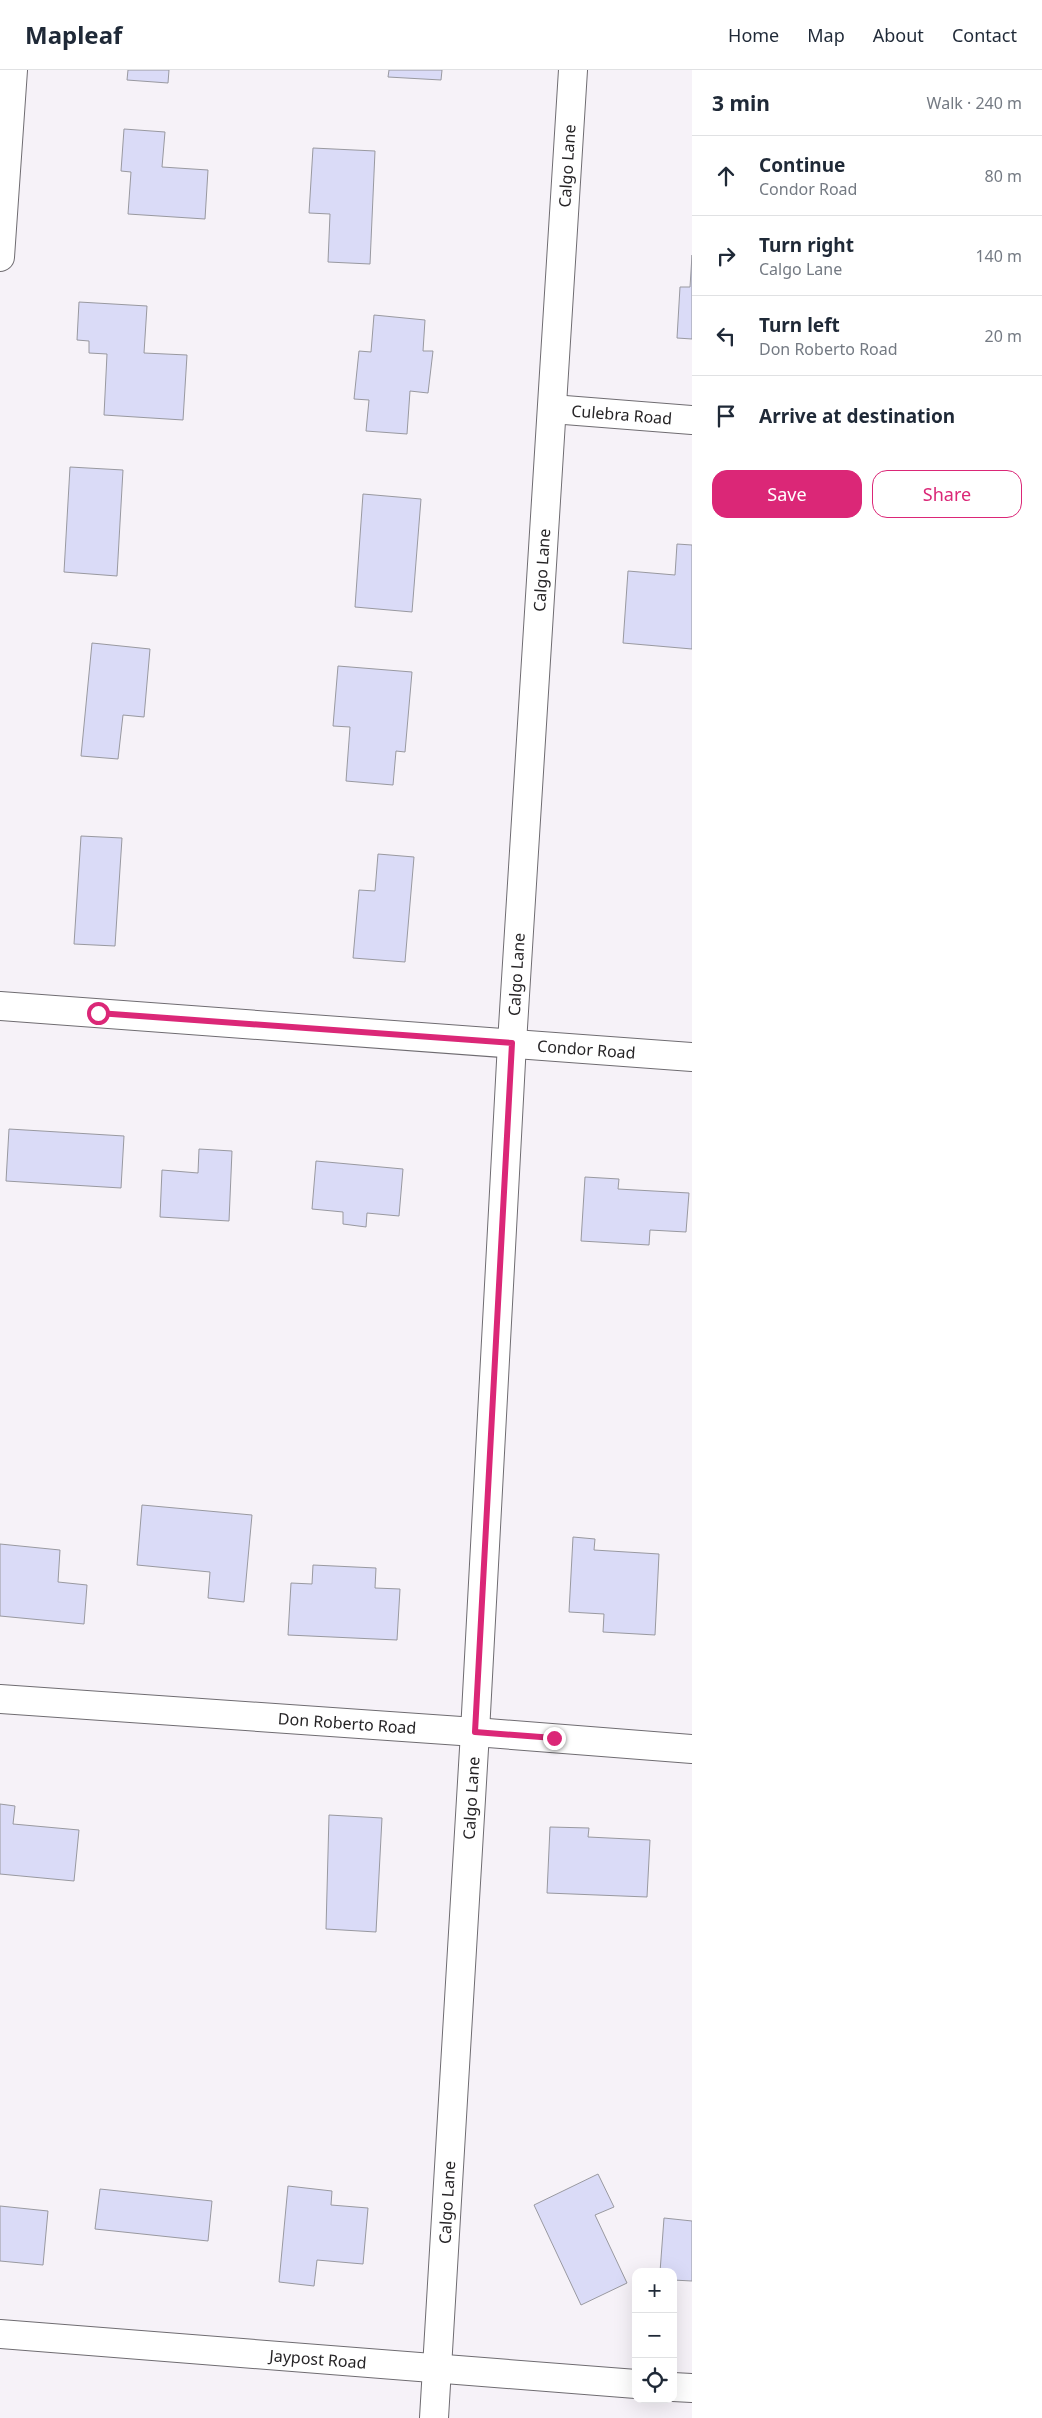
<!DOCTYPE html>
<html lang="en">
<head>
<meta charset="utf-8">
<style>
	body { margin:0; font-family:"Noto Sans",sans-serif; background:#f6f6f7; color:#1f2937 }
	.controls { position:absolute; right:15px; bottom:15px; display:grid; overflow:hidden; border-radius:10px; box-shadow:0 5px 20px #0002 }
	.controls button { width:45px; height:45px; display:grid; place-items:center; padding:0; border:0; border-bottom:1px solid #e0e1e3; background:#fff; color:#1f2937; font:25px sans-serif }
	.stop { position:absolute; width:15px; height:15px; margin:-11px; border:4px solid #db2777; border-radius:50%; background:#fff }
	.stop.end { background:#db2777; border-color:#fff; box-shadow:0 1px 5px #0008 }
	.list { margin:0; padding:0; list-style:none }
	h2 { display:flex; justify-content:space-between; align-items:center; height:65px; margin:0; padding:0 20px; font-size:21px }
	h2 small { font-size:16px; font-weight:400; color:#747a83 }
	.list li { display:grid; grid-template-columns:32px 1fr auto; gap:15px; align-items:center; box-sizing:border-box; height:80px; padding:0 20px; border-top:1px solid #e0e1e3 }
	.list b { display:block; font-size:19px; white-space:nowrap }
	.list p { margin:0; font-size:16px; white-space:nowrap; color:#747a83 }
	.list em { font-size:16px; font-style:normal; color:#747a83 }
	.actions { display:flex; gap:10px; padding:15px 20px }
	.actions a { flex:1; padding:11px 0; border:1px solid #db2777; border-radius:15px; text-align:center; font-size:18px; color:#db2777 }
	.actions .main { background:#db2777; color:#fff }
	.icon { flex:none; width:28px; height:28px; fill:none; stroke:currentColor; stroke-width:2; stroke-linecap:round; stroke-linejoin:round }
	.map { position:relative; flex:none; width:692px; height:2348px; overflow:hidden }
	header { display:flex; align-items:center; gap:30px; box-sizing:border-box; height:70px; padding:0 25px; background:#fff; border-bottom:1px solid #e0e1e3 }
	header strong { font-size:24px }
	nav { display:flex; gap:28px; margin-inline-start:auto; font-size:18px }
	main { display:flex }
	aside { flex:1; background:#fff }
	.map>svg:first-child { display:block }
	.building { fill:#dadbf7; stroke:#9999a0 }
	.lines { fill:none; stroke-linecap:round; stroke-linejoin:round }
	.street-casing { stroke:#6f6c71; stroke-width:30 }
	.street { stroke:#fff; stroke-width:28 }
	.route { stroke:#db2777; stroke-width:6 }
	.labels { text-anchor:middle; dominant-baseline:central; stroke-width:5; stroke-linejoin:round; paint-order:stroke }
	.street-label { font-size:16px; fill:#262426; stroke:#fff }
</style>
</head>
<body>
<header>
<strong>Mapleaf</strong>
<nav><a>Home</a><a>Map</a><a>About</a><a>Contact</a></nav>
</header>
<main>
<div class="map">
<svg width="692" height="2348" viewBox="0 0 692 2348">
	<rect width="100%" height="100%" fill="#f6f2f8"/>
	<!-- building -->
	<path class="building" d="M128,0H169L168,13L127,10Z
		M389,0H442L441,10L388,7Z
		M124,59L165,62L162,97L208,100L205,149L128,144L131,102L121,101Z
		M313,78L375,81L370,194L328,192L330,144L309,143Z
		M692,185V269L677,268L680,217H690Z
		M79,232L147,236L144,283L187,285L183,350L104,345L107,284L89,283V271L77,270Z
		M374,245L425,250L423,281H433L428,323L410,321L407,364L366,361L369,330L354,329L359,281L371,282Z
		M70,397L123,400L117,506L64,502Z
		M363,424L421,429L412,542L355,537Z
		M677,474L692,475V579L623,573L628,501L675,505Z
		M92,573L150,579L144,647L123,645L118,689L81,686Z
		M338,596L412,602L405,682L396,681L393,715L346,711L350,657L333,656Z
		M81,766L122,768L115,876L74,874Z
		M378,784L414,787L405,892L353,888L359,820L375,821Z
		M9,1059L124,1066L121,1118L6,1111Z
		M199,1079L232,1081L229,1151L160,1147L162,1100L198,1103Z
		M316,1091L403,1099L399,1146L367,1143L366,1157L343,1154V1142L312,1139Z
		M585,1107L619,1109L618,1119L689,1123L686,1162L650,1160L649,1175L581,1171Z
		M142,1435L252,1445L244,1532L208,1528L210,1502L137,1495Z
		M573,1467L595,1469L594,1480L659,1484L655,1565L603,1562L604,1544L569,1542Z
		M0,1474L60,1480L58,1512L87,1515L84,1554L0,1546Z
		M313,1495L376,1498L375,1518L400,1519L397,1570L288,1565L291,1513L312,1514Z
		M0,1734L15,1736L13,1754L79,1760L74,1811L0,1804Z
		M329,1745L382,1748L376,1862L326,1859Z
		M550,1757L589,1758L588,1767L650,1770L647,1827L547,1823Z
		M598,2104L614,2137L595,2145L627,2213L581,2235L534,2135Z
		M288,2116L332,2121L331,2135L368,2138L363,2194L317,2190L314,2216L279,2212Z
		M100,2119L212,2131L208,2171L95,2159Z
		M0,2136L48,2141L43,2195L0,2191Z
		M664,2148L692,2151V2211L673,2210V2202H660Z"/>
	<g class="lines">
		<!-- street casing -->
		<g class="street-casing">
			<g id="street">
				<path d="M0,187L13,0"/>
				<path id="s1" d="M552,339L692,350"/>
				<path id="s2" d="M0,936L692,987"/>
				<path id="s3" d="M0,1629L475,1662L692,1679"/>
				<path id="s4" d="M0,2264L636,2314"/>
				<path d="M673,2317L692,2318"/>
				<path id="s5" d="M434,2348L475,1662L512,973L573,0"/>
			</g>
		</g>
		<!-- street -->
		<use href="#street" class="street"/>
	</g>
	<g class="lines">
		<!-- route -->
		<path class="route" d="M98,943L512,973L475,1662L554,1668"/>
	</g>
	<g class="labels">
		<!-- street labels -->
		<g class="street-label">
			<text stroke="none"><textPath href="#s5" startOffset="2256">Calgo Lane</textPath></text>
			<text stroke="none"><textPath href="#s1" startOffset="70">Culebra Road</textPath></text>
			<text stroke="none"><textPath href="#s5" startOffset="1851">Calgo Lane</textPath></text>
			<text stroke="none"><textPath href="#s5" startOffset="1446">Calgo Lane</textPath></text>
			<text stroke="none"><textPath href="#s2" startOffset="588">Condor Road</textPath></text>
			<text stroke="none"><textPath href="#s3" startOffset="348">Don Roberto Road</textPath></text>
			<text stroke="none"><textPath href="#s5" startOffset="621">Calgo Lane</textPath></text>
			<text stroke="none"><textPath href="#s5" startOffset="216">Calgo Lane</textPath></text>
			<text stroke="none"><textPath href="#s4" startOffset="319">Jaypost Road</textPath></text>
		</g>
	</g>
</svg>
<div class="controls">
<button>+</button>
<button>−</button>
<button><svg class="icon" aria-label="locate" viewBox="0 0 24 24"><circle cx="12" cy="12" r="6"/><path d="M12 2v4M12 18v4M2 12h4M18 12h4"/></svg></button>
</div>
<div class="stop" style="left:98px;top:943px"></div>
<div class="stop end" style="left:554px;top:1668px"></div>
</div>
<aside>
<h2>3 min<small>Walk · 240 m</small></h2>
<ul class="list">
<li><svg class="icon" aria-label="ahead" viewBox="0 0 24 24"><path d="M12 20V5M6 11l6-6 6 6"/></svg><div><b>Continue</b><p>Condor Road</p></div><em>80 m</em></li>
<li><svg class="icon" aria-label="right" viewBox="0 0 24 24"><path d="M7 20v-9h11M14 6l5 5-5 5"/></svg><div><b>Turn right</b><p>Calgo Lane</p></div><em>140 m</em></li>
<li><svg class="icon" aria-label="left" viewBox="0 0 24 24"><path d="M17 20v-9H6M10 6l-5 5 5 5"/></svg><div><b>Turn left</b><p>Don Roberto Road</p></div><em>20 m</em></li>
<li><svg class="icon" aria-label="arrive" viewBox="0 0 24 24"><path d="M6 21V4h12l-3 4 3 4H6"/></svg><div><b>Arrive at destination</b></div></li>
</ul>
<div class="actions"><a class="main">Save</a><a>Share</a></div>
</aside>
</main>
</body>
</html>
